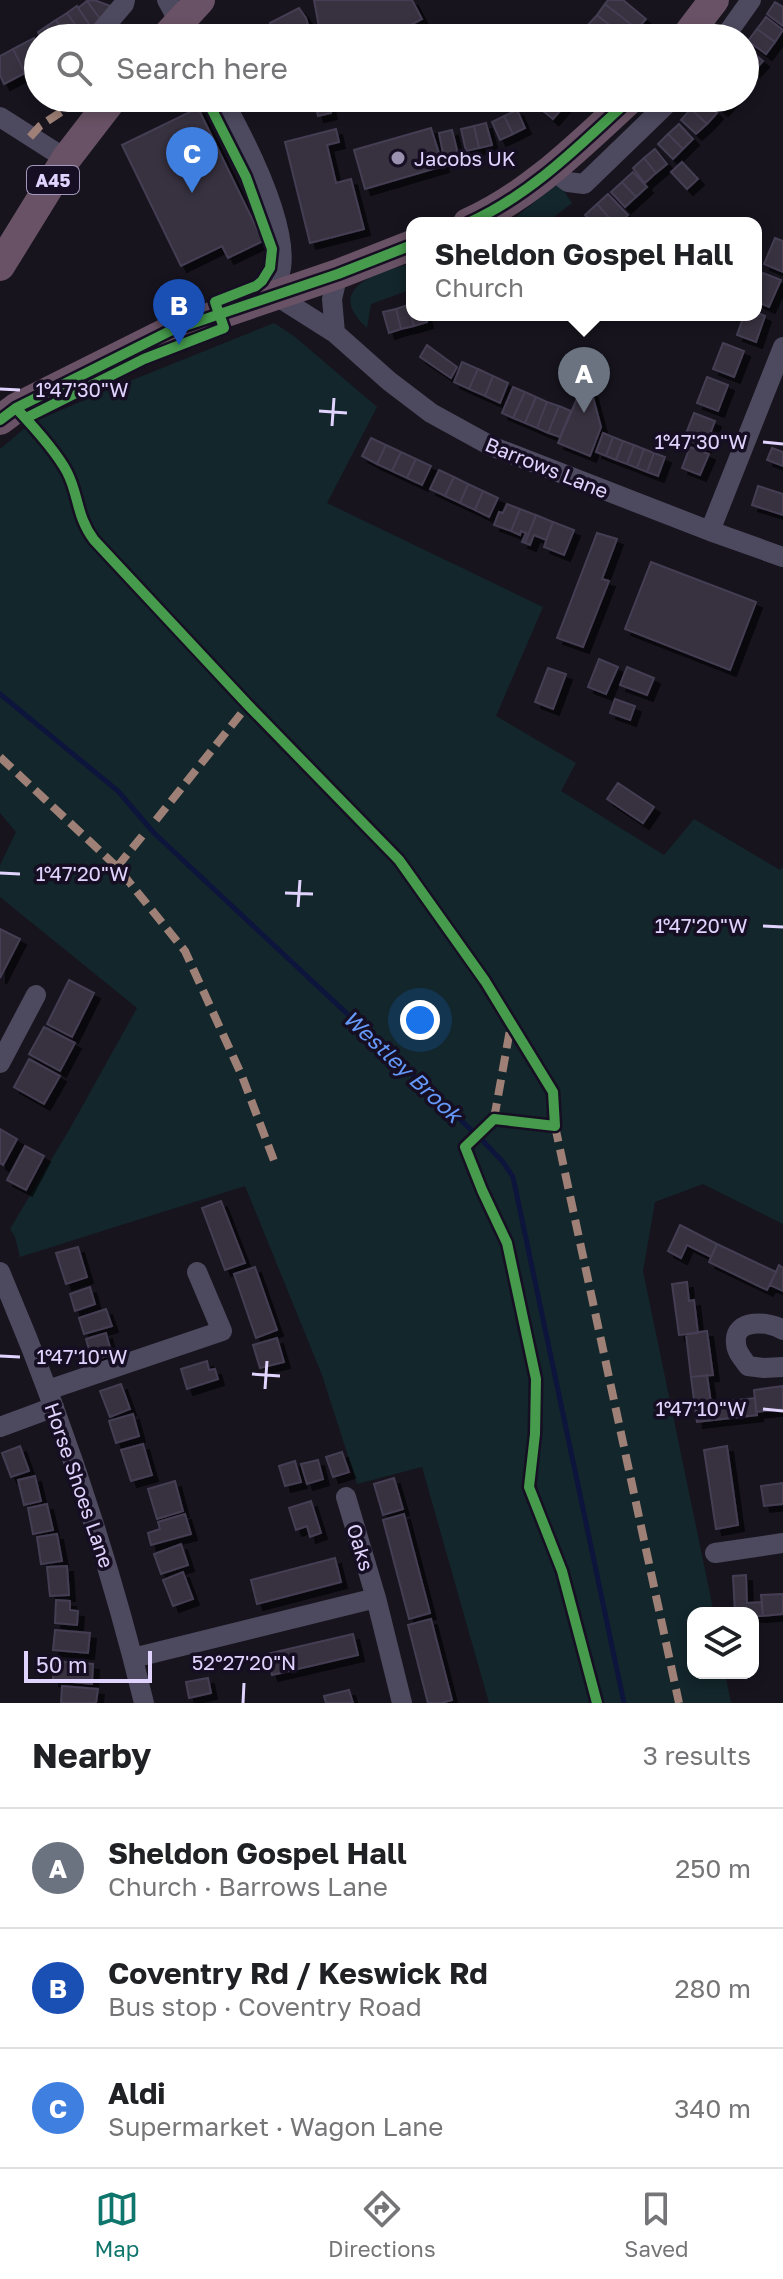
<!DOCTYPE html>
<html lang="en">
<head>
<meta charset="utf-8">
<style>
	body { margin:0; font-family:"Golos Text",sans-serif; background:#f6f6f6; color:#202124 }
	.controls { position:absolute; right:24px; bottom:24px; display:grid; overflow:hidden; border-radius:16px; box-shadow:0 4px 12px #0003 }
	.controls button { width:72px; height:72px; display:grid; place-items:center; padding:0; border:0; border-bottom:2px solid #e0e0e0; background:#fff; color:#202124; font:40px sans-serif }
	.scale { position:absolute; left:24px; bottom:20px; width:128px; box-sizing:border-box; padding-left:8px; border:4px solid #e0d3fd; border-top:0; font-size:22px; line-height:28px; white-space:nowrap; color:#e0d3fd; -webkit-text-stroke:6px #160f23; paint-order:stroke }
	.you { position:absolute; left:420px; top:1020px; width:28px; height:28px; margin:-20px; border:6px solid #fff; border-radius:50%; background:#1a73e8; box-shadow:0 0 0 12px #1a73e833 }
	.badge { display:grid; place-items:center; width:52px; height:52px; border-radius:50%; background:#0f766e; color:#fff; font-size:26px; font-weight:700 }
	.pin { position:absolute; translate:-50% -66px; filter:drop-shadow(0 2px 4px #0008) }
	.pin::after { content:''; position:absolute; top:42px; width:28px; height:24px; background:inherit; clip-path:polygon(0 0,100% 0,50% 100%) }
	.popup { position:absolute; left:406px; top:217px; width:356px; height:104px; box-sizing:border-box; display:grid; place-content:center; border-radius:16px; background:#fff; filter:drop-shadow(0 2px 6px #0005); font-size:26px; white-space:nowrap; color:#757577 }
	.popup b { font-size:30px; color:#202124 }
	.popup::after { content:''; position:absolute; left:50%; top:100%; margin-left:-16px; border:16px solid transparent; border-top-color:#fff }
	.list { margin:0; padding:0; list-style:none }
	h2 { display:flex; justify-content:space-between; align-items:center; height:104px; margin:0; padding:0 32px; font-size:34px }
	h2 small { font-size:26px; font-weight:400; color:#757577 }
	.list li { display:grid; grid-template-columns:52px 1fr auto; gap:24px; align-items:center; box-sizing:border-box; height:120px; padding:0 32px; border-top:2px solid #e0e0e0 }
	.list b { display:block; font-size:30px; white-space:nowrap }
	.list p { margin:0; font-size:26px; white-space:nowrap; color:#757577 }
	.list em { font-size:26px; font-style:normal; color:#757577 }
	.icon { flex:none; width:44px; height:44px; fill:none; stroke:currentColor; stroke-width:2; stroke-linecap:round; stroke-linejoin:round }
	.map { position:relative; flex:none; width:783px; height:1703px; overflow:hidden }
	.search { position:absolute; background:#fff; box-shadow:0 4px 12px #0003; left:24px; right:24px; top:24px; height:88px; display:flex; align-items:center; gap:20px; box-sizing:border-box; padding:0 28px; border-radius:44px; color:#757577; font-size:30px }
	.sheet { height:464px; background:#fff }
	nav { display:flex; justify-content:space-around; align-items:center; box-sizing:border-box; height:112px; border-top:2px solid #e0e0e0; background:#fff; font-size:22px; color:#757577 }
	nav a { display:grid; justify-items:center; gap:4px }
	nav .on { color:#0f766e }
	.map>svg:first-child { display:block }
	.green { fill:#13262b }
	.lines { fill:none; stroke-linecap:round; stroke-linejoin:round }
	.stream { stroke:#0d153c; stroke-width:5 }
	.building { fill:#373240; stroke:#453e52; stroke-width:2; filter:url(#shadow) }
	.minor { stroke:#4d495f; stroke-width:20 }
	.highway { stroke:#695265; stroke-width:30 }
	.quiet { stroke:#9e8076; stroke-width:8; stroke-dasharray:16 8; stroke-linecap:butt }
	.cycleway-casing { stroke:#160f23; stroke-width:15 }
	.cycleway { stroke:#469c4c; stroke-width:10 }
	.ticks { fill:none; stroke:#e0d3fd; stroke-width:3 }
	.poi-dot { fill:#9a90af; stroke:#160f23; stroke-width:3 }
	.labels { text-anchor:middle; dominant-baseline:central; stroke-width:7; stroke-linejoin:round; paint-order:stroke }
	.shield { fill:#160f23; stroke:#a398bc; stroke-width:2 }
	.shield-label { font-size:18px; font-weight:bold; fill:#e0d3fd }
	.poi-label { font-size:20px; fill:#e0d3fd; stroke:#160f23; text-anchor:start }
	.street-label { font-size:20px; fill:#e0d3fd; stroke:#160f23 }
	.water-label { font-size:22px; font-style:italic; fill:#6599f9; stroke:#160f23 }
	.ticks-label { font-size:20px; text-anchor:middle; fill:#e0d3fd; stroke:#160f23; stroke-width:7; stroke-linejoin:round; paint-order:stroke }
</style>
</head>
<body>
<div class="map">
<svg width="783" height="1703" viewBox="0 0 783 1703">
	<defs>
		<filter id="shadow"><feDropShadow dx="6" dy="6" stdDeviation="0" flood-color="#0009"/></filter>
	</defs>
	<rect width="100%" height="100%" fill="#17141e"/>
	<!-- green -->
	<path class="green" d="M560,185L572,203L546,223H519L516,217L553,187Z
		M412,263V289L371,304L367,328C322,287 379,273 412,263Z
		M274,323L294,336L377,407L327,503L543,607L496,716L576,763L561,791L664,855L694,819L780,870L783,867V1224L703,1184L655,1202L643,1271L714,1613H693V1673H725L731,1703H489L422,1467L357,1484L322,1375L245,1186L20,1257L15,1237L10,1229L69,1130L137,1008L0,897V865L16,832L0,813V449L31,423L115,387Z"/>
	<g class="lines">
		<!-- stream -->
		<path class="stream" d="M0,694L118,791L154,833L482,1140L503,1162L513,1177L624,1703"/>
	</g>
	<!-- building -->
	<path class="building" d="M94,0L113,7L101,20L87,1Z
		M314,0H412L422,19L393,34L389,26L362,35V38H321Z
		M608,0H623L646,19L637,29L605,4Z
		M87,1L101,20L91,27L78,8Z
		M775,2L783,7V26L767,14Z
		M605,4L637,29L630,38H626L597,15Z
		M77,6L91,27L81,33L67,13Z
		M299,8L306,18L311,36L307,38H271L277,35L270,23Z
		M67,13L81,33L74,38H67L56,20Z
		M597,15L626,38H604L588,25Z
		M766,17L783,30L775,42L757,29Z
		M56,20L67,38H55L47,26Z
		M588,25L604,38H582L579,36Z
		M47,26L55,38H41L38,32Z
		M757,29L775,42L766,54L748,41Z
		M34,38L38,46V66L25,73L13,49Z
		M745,46L763,61L754,71L745,64Z
		M13,49L25,73L4,84L0,75V56Z
		M314,98H327L331,113L318,116Z
		M527,98H571L553,119Z
		M702,98L717,113L707,124L691,109Z
		M708,98H731L732,99L722,110Z
		M198,108L263,241L228,258L222,246L181,266L122,145Z
		M691,109L707,124L696,134L681,120Z
		M517,110L525,128L513,134L504,116Z
		M504,116L513,134L500,140L492,122Z
		M486,123L492,145L479,148L474,126Z
		M679,124L693,139L683,149L668,134Z
		M474,126L479,148L466,151L461,129Z
		M431,128L443,166L365,189L354,150Z
		M336,129L339,142L327,145L336,183L351,179L364,229L310,243L285,142Z
		M452,130L458,154L444,158L439,133Z
		M668,134L683,149L673,159L658,144Z
		M655,149L667,164L656,173L644,158Z
		M644,158L656,173L645,183L633,168Z
		M682,162L698,179L687,189L671,172Z
		M633,172L647,187L636,197L622,182Z
		M622,182L636,197L625,207L611,192Z
		M608,194L628,215L620,223H614L597,204Z
		M597,204L614,223H593L585,215Z
		M775,238L783,241V272L764,264Z
		M763,273L781,280L769,307L756,301V290Z
		M412,304V315H425L427,322L414,326L408,305Z
		M408,305L414,326L401,329L396,309Z
		M396,309L401,329L389,333L383,312Z
		M756,312L765,316L756,342L737,335L744,315H756Z
		M723,343L744,351L734,377L713,369Z
		M427,345L457,367L451,378L420,357Z
		M462,362L478,369L469,389L454,382Z
		M478,369L493,376L485,396L469,389Z
		M587,375L601,427L590,456L558,443Z
		M493,376L508,383L500,403L485,396Z
		M707,377L728,385L718,411L697,403Z
		M513,387L525,392L513,418L502,413Z
		M525,392L536,397L525,423L513,418Z
		M536,397L547,402L537,428L525,423Z
		M547,402L559,406L548,433L537,428Z
		M559,406L571,411L560,437L548,433Z
		M694,413L715,421L705,447L684,439Z
		M603,433L613,437L606,456L596,452Z
		M613,437L623,441L616,460L606,456Z
		M371,438L386,445L377,464L362,456Z
		M623,441L634,445L627,464L616,460Z
		M386,445L401,452L392,471L377,464Z
		M634,445L644,449L637,468L627,464Z
		M690,447L709,454L700,475L682,468Z
		M772,448L783,452V466L767,460Z
		M644,449L654,453L647,472L637,468Z
		M401,452L416,459L407,478L392,471Z
		M654,453L665,457L658,476L647,472Z
		M416,459L431,466L422,485L407,478Z
		M439,470L454,477L445,496L430,489Z
		M454,477L468,484L460,503L445,496Z
		M468,484L483,491L475,510L460,503Z
		M758,486L783,494V515L752,505Z
		M483,491L498,498L489,517L475,510Z
		M507,504L520,509L511,531L494,525L499,512L503,513Z
		M520,509L536,515L525,543L522,542L526,533L521,531L520,535L511,531Z
		M536,515L553,522L546,540L534,535L530,545L525,543Z
		M553,522L574,530L564,555L544,547Z
		M597,533L617,539L602,579L609,581L583,647L557,638Z
		M651,562L756,602L730,670L625,629Z
		M599,659L618,667L606,694L588,687Z
		M627,667L654,678L647,695L620,685Z
		M548,668L566,674L553,709L535,702Z
		M615,699L635,706L630,720L610,713Z
		M618,783L654,807L643,823L607,799Z
		M0,929L20,939L0,978Z
		M69,980L94,993L72,1037L47,1024Z
		M44,1027L75,1043L60,1071L29,1054Z
		M29,1059L60,1076L44,1104L14,1087Z
		M0,1129L17,1139L3,1165L0,1163Z
		M25,1146L44,1156L26,1190L7,1180Z
		M221,1201L245,1263L225,1270L202,1208Z
		M680,1225L717,1244L711,1257L687,1245L681,1258L668,1251Z
		M717,1244L776,1272L767,1290L709,1262Z
		M78,1247L87,1277L66,1284L56,1253Z
		M779,1265L783,1268V1291L770,1285Z
		M255,1267L277,1330L256,1338L234,1274Z
		M687,1282L689,1301L694,1300L698,1333L679,1335L672,1284Z
		M90,1287L95,1304L75,1311L70,1294Z
		M106,1309L112,1326L84,1334L79,1318Z
		M707,1331L713,1375L691,1377L686,1334Z
		M106,1333L112,1355L92,1360L86,1339Z
		M277,1338L284,1362L260,1368L253,1345Z
		M207,1361L209,1370L215,1369L218,1379L187,1389L181,1369Z
		M707,1375L711,1403L755,1398L757,1415L697,1422L691,1377Z
		M121,1384L130,1409L110,1417L100,1391Z
		M783,1386V1409L756,1412L754,1390Z
		M133,1414L139,1436L116,1443L109,1421Z
		M143,1444L152,1475L131,1481L121,1450Z
		M20,1446L29,1471L11,1477L2,1453Z
		M727,1446L738,1525L716,1529L704,1450Z
		M342,1452L349,1472L333,1477L326,1457Z
		M318,1460L323,1479L307,1484L301,1464Z
		M295,1461L301,1482L285,1486L279,1466Z
		M35,1476L41,1501L24,1505L18,1480Z
		M394,1478L403,1509L383,1515L374,1484Z
		M175,1481L183,1511L157,1519L148,1489Z
		M783,1483V1504L764,1506L761,1486Z
		M311,1501L321,1533L310,1537L307,1526L296,1530L289,1508Z
		M47,1504L53,1530L33,1534L28,1508Z
		M185,1514L191,1534L151,1545L148,1533L160,1529L158,1522Z
		M404,1514L430,1613L409,1619L383,1520Z
		M57,1534L62,1561L41,1564L37,1537Z
		M181,1544L188,1565L161,1574L154,1554Z
		M335,1558L341,1582L257,1604L251,1580Z
		M67,1566L69,1595L50,1596L47,1567Z
		M183,1572L193,1599L173,1606L163,1580Z
		M746,1575L747,1603L762,1602L763,1616H753V1613H735L733,1576Z
		M783,1594V1614L763,1616L761,1595Z
		M56,1600L70,1601V1610L78,1611L77,1625L55,1623Z
		M431,1619L452,1700L441,1703H428L408,1625Z
		M55,1630L90,1633L88,1653L53,1650Z
		M353,1634L358,1655L272,1675L267,1654Z
		M54,1661L93,1664L92,1684L53,1680Z
		M208,1678L211,1693L189,1698L186,1682Z
		M62,1686L98,1689L96,1703H61Z
		M349,1690L353,1703H326L324,1696Z"/>
	<g class="lines">
		<!-- minor -->
		<path class="minor" d="M167,0L188,38
			M95,38L124,4L125,0
			M724,38L751,0
			M222,98C244,138 288,222 281,268C279,279 275,288 270,298
			M0,117L66,159
			M551,169L568,182L584,184L673,98
			M275,295L335,333L389,381L431,413L491,446L710,531L783,557
			M335,333L332,299L338,274
			M710,531L783,347
			M0,1063L36,995
			M0,1272C60,1412 108,1555 144,1703
			M783,1330C770,1321 733,1318 736,1343C736,1352 743,1359 748,1366L764,1368L783,1367
			M48,1390L222,1331L197,1272
			M0,1427L54,1407
			M346,1497L376,1598
			M715,1553L783,1543
			M133,1658L376,1598L402,1703"/>
		<!-- highway -->
		<path class="highway" d="M165,38L200,0
			M685,38L714,0
			M468,223C531,195 581,144 631,98
			M0,266L66,159L113,98
			M0,420L16,408L170,331L338,274L412,245"/>
		<!-- quiet -->
		<path class="quiet" d="M30,137L40,126L82,98
			M0,757L117,867L185,951L242,1076L276,1166
			M156,820L248,705
			M117,867L143,835
			M494,1119L511,1024
			M555,1126L679,1703"/>
		<!-- cycleway casing -->
		<g class="cycleway-casing">
			<path id="cycleway" d="M468,223C531,195 581,144 631,98
				M16,408C32,425 56,451 67,472C79,495 76,516 94,540L248,705L399,860L485,981L553,1092L555,1126L494,1119L465,1147L482,1190L507,1243L536,1379L535,1434L529,1487L562,1571L597,1703
				M26,418L144,359L224,328L215,302L256,286L262,281L270,268L272,249L246,177L206,98
				M0,420L16,408L170,331L338,274L412,245"/>
		</g>
		<!-- cycleway -->
		<use href="#cycleway" class="cycleway"/>
	</g>
	<!-- ticks -->
	<path class="ticks" d="M0,389L20,390M319,411L347,413M332,426L334,398M763,442L783,444M0,873L20,874M285,893L313,894M298,907L300,880M763,926L783,927M0,1356L20,1357M252,1374L280,1376M265,1389L267,1361M763,1409L783,1411M243,1703L244,1683"/>
	<!-- markers -->
	<circle class="poi-dot" cx="398" cy="158" r="8"/>
	<g class="labels">
		<!-- shield labels -->
		<rect class="shield" x="27" y="166" width="52" height="28" rx="6"/>
		<g class="shield-label">
			<text x="53" y="180">A45</text>
		</g>
		<!-- poi labels -->
		<g class="poi-label">
			<text x="414" y="158">Jacobs UK</text>
		</g>
		<!-- street labels -->
		<g class="street-label">
			<text transform="translate(547 467) rotate(22)">Barrows Lane</text>
			<text transform="translate(80 1485) rotate(71)">Horse Shoes Lane</text>
			<text transform="translate(361 1547) rotate(73)">Oaks</text>
		</g>
		<!-- water labels -->
		<g class="water-label">
			<text transform="translate(403 1066) rotate(43)">Westley Brook</text>
		</g>
	</g>
	<g class="ticks-label">
		<text x="82" y="397">1°47'30"W</text>
		<text x="701" y="449">1°47'30"W</text>
		<text x="82" y="881">1°47'20"W</text>
		<text x="701" y="933">1°47'20"W</text>
		<text x="82" y="1364">1°47'10"W</text>
		<text x="701" y="1416">1°47'10"W</text>
		<text x="244" y="1670">52°27'20"N</text>
	</g>
</svg>
<div class="controls">
<button><svg class="icon" aria-label="layers" viewBox="0 0 24 24"><path d="M12 4l9 5-9 5-9-5zM3 14l9 5 9-5"/></svg></button>
</div>
<div class="scale">50 m</div>
<div class="you"></div>
<div class="pin badge" style="left:584px;top:413px;background:#6b7280">A</div>
<div class="popup"><b>Sheldon Gospel Hall</b>Church</div>
<div class="pin badge" style="left:179px;top:345px;background:#1a4fb4">B</div>
<div class="pin badge" style="left:192px;top:193px;background:#3f7fe0">C</div>
<div class="search"><svg class="icon" aria-label="search" viewBox="0 0 24 24"><circle cx="10" cy="10" r="6"/><path d="M15 15l6 6"/></svg>Search here</div>
</div>
<section class="sheet">
<h2>Nearby<small>3 results</small></h2>
<ul class="list">
<li><span class="badge" style="background:#6b7280">A</span><div><b>Sheldon Gospel Hall</b><p>Church · Barrows Lane</p></div><em>250 m</em></li>
<li><span class="badge" style="background:#1a4fb4">B</span><div><b>Coventry Rd / Keswick Rd</b><p>Bus stop · Coventry Road</p></div><em>280 m</em></li>
<li><span class="badge" style="background:#3f7fe0">C</span><div><b>Aldi</b><p>Supermarket · Wagon Lane</p></div><em>340 m</em></li>
</ul>
</section>
<nav>
<a class="on"><svg class="icon" aria-label="map" viewBox="0 0 24 24"><path d="M3 6l6-2 6 2 6-2v14l-6 2-6-2-6 2zM9 4v14M15 6v14"/></svg>Map</a>
<a><svg class="icon" aria-label="directions" viewBox="0 0 24 24"><path d="M12 3l9 9-9 9-9-9zM9 14v-3h6M13 9l2 2-2 2"/></svg>Directions</a>
<a><svg class="icon" aria-label="saved" viewBox="0 0 24 24"><path d="M7 4h10v16l-5-4-5 4z"/></svg>Saved</a>
</nav>
</body>
</html>
